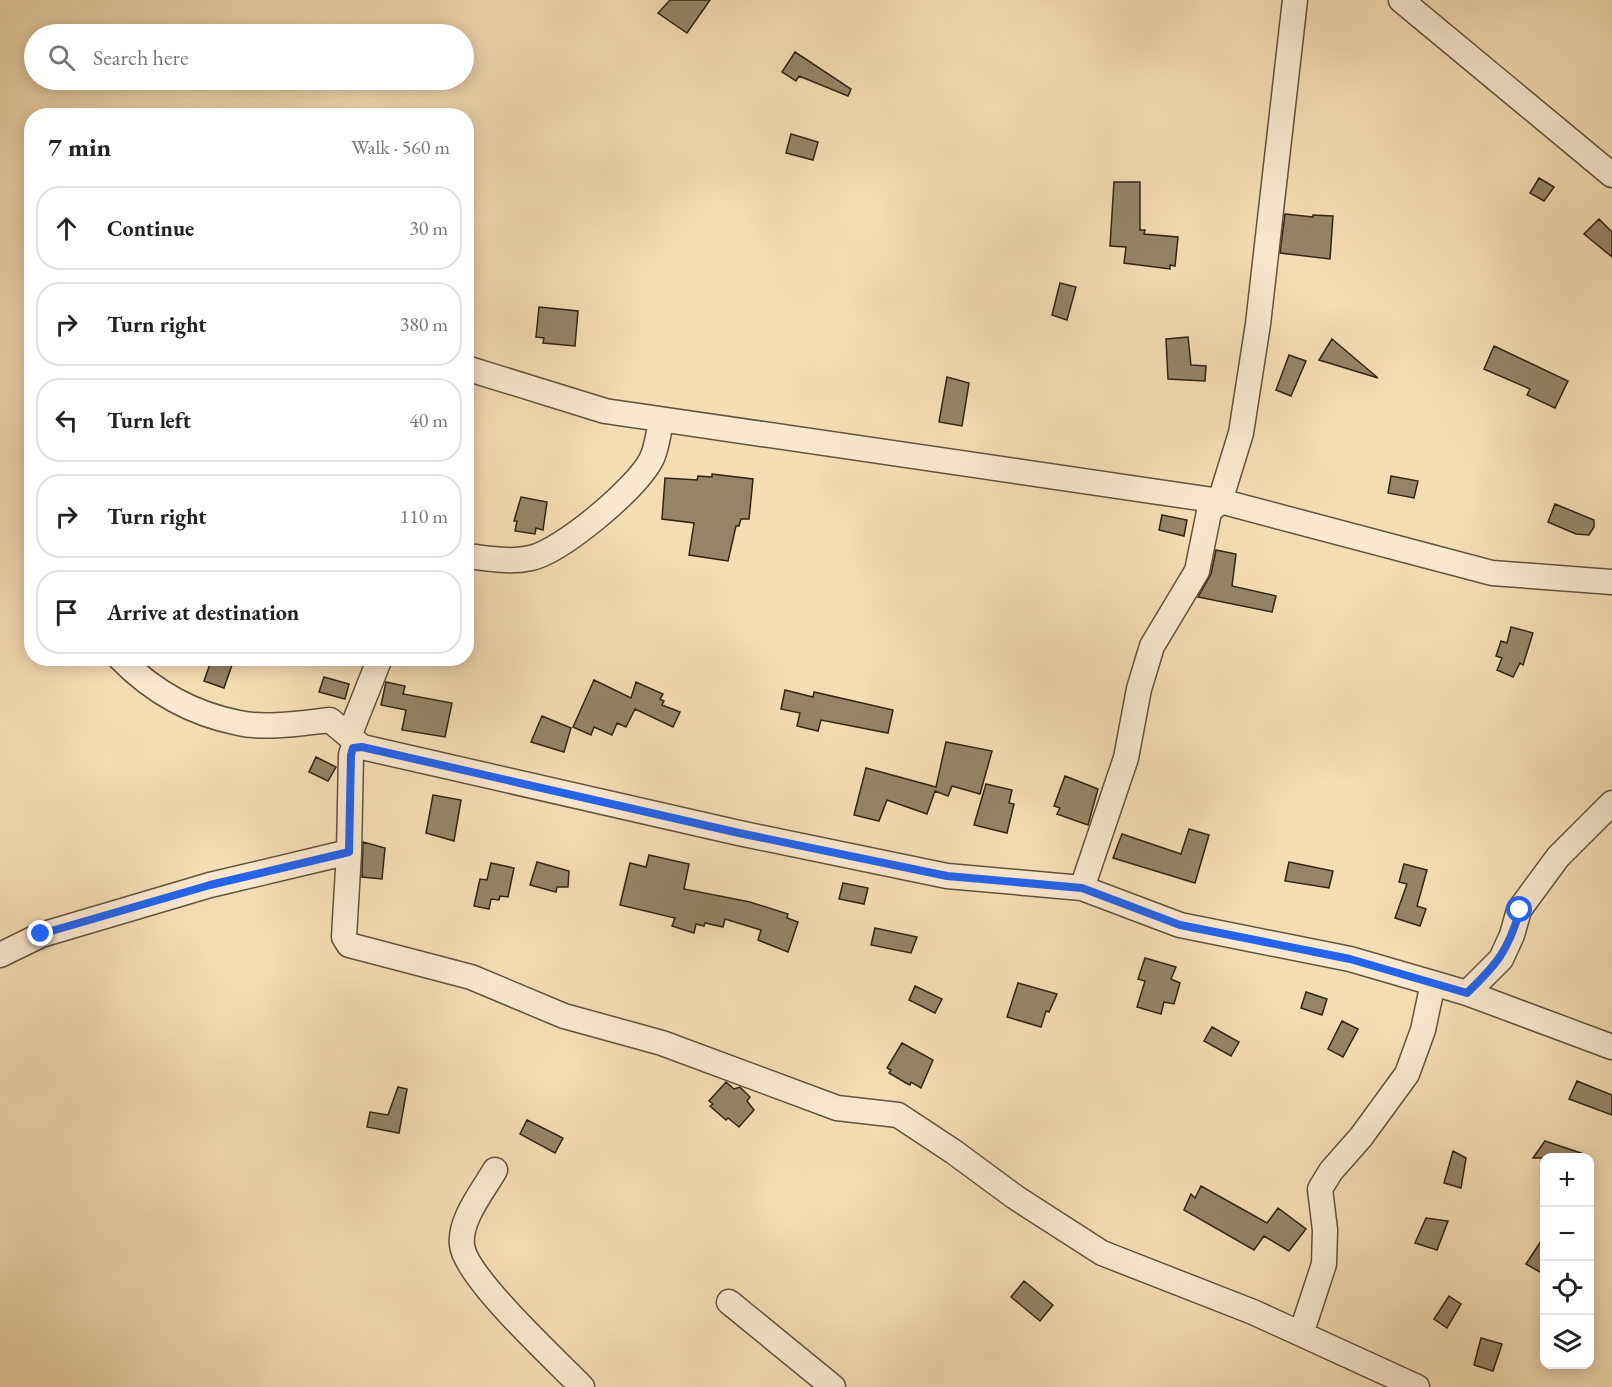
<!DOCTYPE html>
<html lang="en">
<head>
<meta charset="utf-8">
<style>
	body { margin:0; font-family:"EB Garamond",serif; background:#f2f2f2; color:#222 }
	.controls { position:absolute; right:18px; bottom:18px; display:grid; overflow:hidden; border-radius:12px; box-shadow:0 3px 15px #0003 }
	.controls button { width:54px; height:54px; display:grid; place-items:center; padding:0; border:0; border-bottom:2px solid #e0e0e0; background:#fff; color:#222; font:30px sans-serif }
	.stop { position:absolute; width:18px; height:18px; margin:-14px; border:4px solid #2563eb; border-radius:50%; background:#fff }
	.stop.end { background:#2563eb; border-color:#fff; box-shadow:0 2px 6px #0008 }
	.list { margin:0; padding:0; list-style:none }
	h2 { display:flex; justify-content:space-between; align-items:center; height:78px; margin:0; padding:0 24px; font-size:26px }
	h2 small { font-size:20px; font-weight:400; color:#767676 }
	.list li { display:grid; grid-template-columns:39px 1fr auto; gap:18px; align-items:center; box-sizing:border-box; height:84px; margin:0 12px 12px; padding:0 12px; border:2px solid #e0e0e0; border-radius:24px }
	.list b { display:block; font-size:22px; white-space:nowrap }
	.list em { font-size:20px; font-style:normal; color:#767676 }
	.icon { flex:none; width:33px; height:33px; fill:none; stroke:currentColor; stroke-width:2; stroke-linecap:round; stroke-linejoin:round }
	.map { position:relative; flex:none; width:1612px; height:1387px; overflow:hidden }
	.search { position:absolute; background:#fff; box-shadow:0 3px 15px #0003; left:24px; top:24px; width:450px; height:66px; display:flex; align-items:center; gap:15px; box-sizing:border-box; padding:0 21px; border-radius:33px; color:#767676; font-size:22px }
	.panel { position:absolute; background:#fff; box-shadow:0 3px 15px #0003; left:24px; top:108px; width:450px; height:558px; border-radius:24px }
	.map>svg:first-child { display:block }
	.building { fill:#978466; stroke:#312513; stroke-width:1.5 }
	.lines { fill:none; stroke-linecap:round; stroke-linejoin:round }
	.minor-casing { stroke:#62533b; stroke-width:27 }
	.minor { stroke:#f9e8ce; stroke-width:24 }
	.route { stroke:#2563eb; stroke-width:8 }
</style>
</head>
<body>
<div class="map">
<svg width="1612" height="1387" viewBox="0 0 1612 1387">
	<rect width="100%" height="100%" fill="#f6dcb3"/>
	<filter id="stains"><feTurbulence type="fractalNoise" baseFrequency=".00333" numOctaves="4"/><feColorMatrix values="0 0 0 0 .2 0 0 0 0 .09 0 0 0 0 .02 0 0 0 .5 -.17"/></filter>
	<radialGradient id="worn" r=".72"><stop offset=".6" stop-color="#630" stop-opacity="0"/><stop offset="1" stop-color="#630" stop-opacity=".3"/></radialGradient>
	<!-- building -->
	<path class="building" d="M670,0H710L687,33L658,13Z
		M795,52L851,89L848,96L799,76L796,81L782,72Z
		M791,134L818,142L813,160L786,153Z
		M1539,178L1554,187L1544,201L1530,193Z
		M1114,182H1140V230H1145L1144,234L1178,237L1175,266L1170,265V269L1124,263L1126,247L1110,246Z
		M1285,214L1313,217V215L1333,216L1330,259L1280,253Z
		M1599,219L1612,232V257L1584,234Z
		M1060,283L1076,287L1067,320L1052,315Z
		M539,307L578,311L575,346L543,343L544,338L536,337Z
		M1188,337L1191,365L1206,366L1205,381L1168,379L1166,339Z
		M1332,339L1378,378L1319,360Z
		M1494,346L1568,381L1555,408L1527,395L1530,389L1484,369Z
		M1289,355L1306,361L1291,396L1276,390Z
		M947,377L969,383L962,426L939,422Z
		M712,474L753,479L749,519H741L739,526H736L728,561L689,555L694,523L662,519L665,478L697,480L698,476L712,477Z
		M1391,476L1418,481L1414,498L1388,493Z
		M521,497L547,502L543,530L536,528L535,534L515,531L517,521H514Z
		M1555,504L1594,520V527L1589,535L1576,534L1548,522Z
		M1162,515L1187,520L1184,536L1159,530Z
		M1216,550L1236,554L1232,586L1276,596L1272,612L1198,597L1211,574Z
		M1511,627L1533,633L1523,665L1520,663L1513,677L1497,670L1502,658L1496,656L1501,641L1507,643Z
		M212,658L233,662L224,688L204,681Z
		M324,677L349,684L345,699L319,692Z
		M594,680L631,698L636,682L663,694L660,699L664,701L662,705L680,712L673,727L635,709L626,727L617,723L612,735L594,727L591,735L573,727Z
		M386,682L405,686L403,694L452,703L445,737L402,730L406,710L381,705Z
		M785,690L813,697L814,692L893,710L888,733L821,720L818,731L797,726L800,713L781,709Z
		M542,716L571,728L564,752L531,742Z
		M946,742L992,751L980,794L952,786L948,796L935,791L927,814L887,800L879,821L854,815L866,768L936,787Z
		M316,757L336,767L328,781L309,772Z
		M1065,776L1098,789L1088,825L1057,814L1060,808L1054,806Z
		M986,784L1012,790L1009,803L1014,804L1007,833L974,825Z
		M433,795L461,800L454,841L426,833Z
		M1189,829L1209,835L1195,883L1113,858L1122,834L1181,854Z
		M363,842L385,848L382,879L362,877Z
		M649,855L689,864L684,889L750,902L788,914L787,918L798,922L788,952L758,940L761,930L725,919L723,927L705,923L704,926L696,924L694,933L672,926L675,918L620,905L630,863L646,867Z
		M537,862L569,871L568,887H557L556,892L530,885Z
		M1289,862L1333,871L1329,888L1285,881Z
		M491,863L514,868L508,897L500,896L499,900L491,899L489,909L474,906L480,879L487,880Z
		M1404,864L1427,870L1417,906L1426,909L1420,926L1395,918L1407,884L1399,882Z
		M843,883L868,888L864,904L839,899Z
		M875,928L917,937L911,953L871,945Z
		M1145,958L1176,967L1171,979L1180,983L1174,1004L1164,1002L1161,1014L1137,1007L1145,981L1138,979Z
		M1018,983L1057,994L1049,1012L1046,1011L1041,1027L1007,1017Z
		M915,986L942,999L935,1013L909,1000Z
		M1306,992L1327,999L1322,1015L1301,1008Z
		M1342,1021L1358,1029L1343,1057L1328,1049Z
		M1212,1027L1239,1042L1231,1056L1204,1041Z
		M902,1043L933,1060L921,1088L911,1082L910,1085L906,1083L889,1073L891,1070L887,1068Z
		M1577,1081L1612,1095V1115L1569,1099Z
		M726,1082L734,1089L740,1087L750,1097L747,1101L754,1110L739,1127L728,1118L726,1120L710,1106L713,1104L709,1101Z
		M398,1087L407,1089L399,1133L367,1127L370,1112L388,1115Z
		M527,1120L563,1138L555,1153L520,1134Z
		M1545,1141L1587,1155L1586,1158H1533Z
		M1453,1151L1466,1158L1461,1188L1444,1183Z
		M1201,1186L1267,1223L1278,1208L1306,1229L1289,1251L1264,1236L1254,1250L1184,1210L1191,1194L1195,1198Z
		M1426,1218L1448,1221L1437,1250L1415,1243Z
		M1545,1235V1275L1526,1264Z
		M1024,1281L1053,1305L1040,1321L1011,1297Z
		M1449,1296L1461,1304L1447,1328L1434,1319Z
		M1481,1338L1502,1344L1493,1371L1474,1365Z"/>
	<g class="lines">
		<!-- minor casing -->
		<g class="minor-casing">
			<path id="minor" d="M1401,0L1612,175
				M466,368L605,411L1220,501L1492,573L1612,582
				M466,556C487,558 510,563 531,558C562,551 637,488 651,460C657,449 658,432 662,420
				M120,658C152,691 193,714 239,723C265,729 303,723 330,720L362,747
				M349,736L380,658
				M1082,888L1126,758L1139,689L1152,646L1197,571L1209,512L1220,501L1241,433L1258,324L1295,0
				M0,955L41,935L210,885L349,852
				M1467,993L1501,959L1512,935L1519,910L1558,857L1612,803
				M495,1170C483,1191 459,1220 462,1245C465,1277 556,1360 582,1387
				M729,1302L833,1387
				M1301,1334L1324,1264L1325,1230L1320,1189L1331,1171L1361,1137L1407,1074L1423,1030L1433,983
				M1417,1387L1253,1312L1102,1253L1015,1197L954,1152L898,1115L837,1108L662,1043L564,1016L471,977L349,945L344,937L349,852L351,755L353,748L362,747L739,833L947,876L1082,888L1180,925L1350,959L1467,993L1612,1047"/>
		</g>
		<!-- minor -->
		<use href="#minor" class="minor"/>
	</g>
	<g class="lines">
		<!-- route -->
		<path class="route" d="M41,934L210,885L349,852L351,755L353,748L362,747L739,833L947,876L1082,888L1180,925L1350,959L1467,993C1497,964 1508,951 1520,910"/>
	</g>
	<rect width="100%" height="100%" filter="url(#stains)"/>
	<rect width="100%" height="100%" fill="url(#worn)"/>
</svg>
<div class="controls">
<button>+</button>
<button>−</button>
<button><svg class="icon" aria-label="locate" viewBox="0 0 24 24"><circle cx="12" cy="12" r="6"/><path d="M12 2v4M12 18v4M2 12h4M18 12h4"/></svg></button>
<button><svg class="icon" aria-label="layers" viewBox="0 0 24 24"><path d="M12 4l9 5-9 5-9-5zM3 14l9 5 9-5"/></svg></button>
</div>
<div class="stop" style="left:1520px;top:910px"></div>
<div class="stop end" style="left:41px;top:934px"></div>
<div class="search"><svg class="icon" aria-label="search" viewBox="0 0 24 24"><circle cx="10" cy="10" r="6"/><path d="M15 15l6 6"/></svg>Search here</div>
<section class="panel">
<h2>7 min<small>Walk · 560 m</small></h2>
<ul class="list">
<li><svg class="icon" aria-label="ahead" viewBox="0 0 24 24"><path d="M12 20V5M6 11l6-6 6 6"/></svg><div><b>Continue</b></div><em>30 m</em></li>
<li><svg class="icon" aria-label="right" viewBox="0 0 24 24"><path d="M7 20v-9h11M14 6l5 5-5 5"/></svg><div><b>Turn right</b></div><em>380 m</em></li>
<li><svg class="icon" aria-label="left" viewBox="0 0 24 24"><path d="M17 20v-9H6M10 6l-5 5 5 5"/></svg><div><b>Turn left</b></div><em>40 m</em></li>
<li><svg class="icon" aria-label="right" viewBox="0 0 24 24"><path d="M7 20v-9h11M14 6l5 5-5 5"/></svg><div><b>Turn right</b></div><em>110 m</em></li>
<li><svg class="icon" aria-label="arrive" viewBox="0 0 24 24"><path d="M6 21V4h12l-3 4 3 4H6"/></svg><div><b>Arrive at destination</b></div></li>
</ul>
</section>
</div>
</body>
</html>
